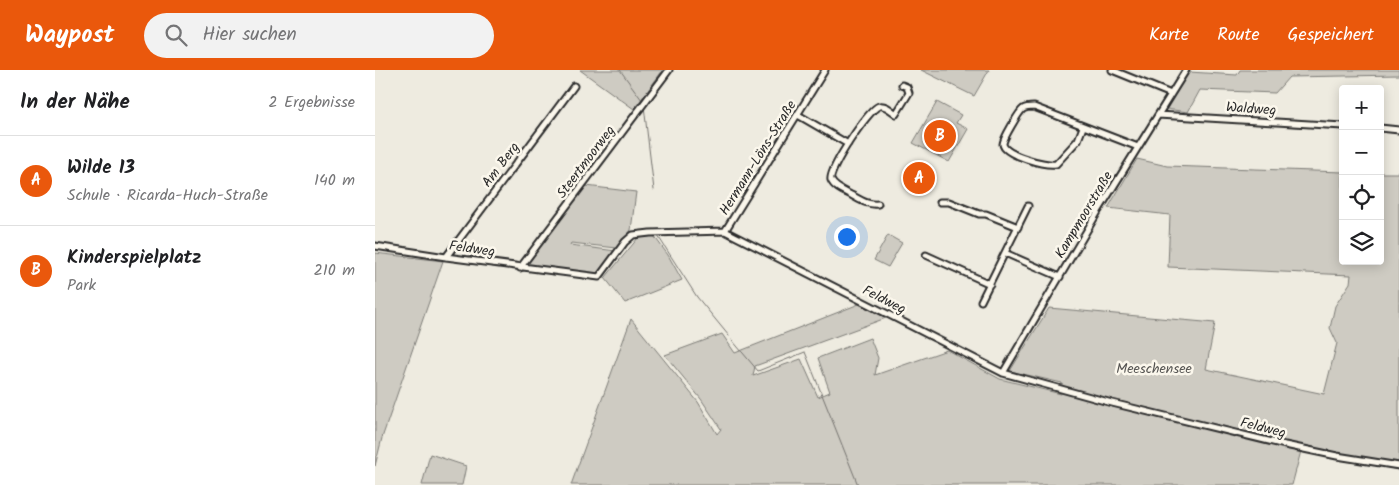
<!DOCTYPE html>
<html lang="de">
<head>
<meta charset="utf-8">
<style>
	body { margin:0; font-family:Kalam,sans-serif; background:#f2f2f2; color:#202124 }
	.controls { position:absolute; right:15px; top:15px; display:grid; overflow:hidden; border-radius:5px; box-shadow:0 2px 12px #0003 }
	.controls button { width:45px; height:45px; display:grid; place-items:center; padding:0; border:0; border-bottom:1px solid #e0e0e0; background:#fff; color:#202124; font:25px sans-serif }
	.you { position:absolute; left:471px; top:166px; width:18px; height:18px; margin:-12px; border:4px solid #fff; border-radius:50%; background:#1a73e8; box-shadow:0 0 0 8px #1a73e833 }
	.badge { display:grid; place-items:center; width:32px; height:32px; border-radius:50%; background:#ea580c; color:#fff; font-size:16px; font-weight:700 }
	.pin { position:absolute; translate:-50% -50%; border:2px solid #fff; box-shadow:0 1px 5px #0006 }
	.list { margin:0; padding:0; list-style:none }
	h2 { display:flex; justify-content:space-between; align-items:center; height:65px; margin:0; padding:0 20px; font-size:21px }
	h2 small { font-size:16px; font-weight:400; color:#757577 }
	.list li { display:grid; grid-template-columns:32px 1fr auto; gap:15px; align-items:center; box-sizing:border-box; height:90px; padding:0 20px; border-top:1px solid #e0e0e0 }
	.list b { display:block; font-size:19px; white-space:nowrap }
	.list p { margin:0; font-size:16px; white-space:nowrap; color:#757577 }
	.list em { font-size:16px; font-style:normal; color:#757577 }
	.icon { flex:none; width:28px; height:28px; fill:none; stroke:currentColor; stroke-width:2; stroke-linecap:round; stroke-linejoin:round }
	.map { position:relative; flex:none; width:1024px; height:415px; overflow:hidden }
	header { display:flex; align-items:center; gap:30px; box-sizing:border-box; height:70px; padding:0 25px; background:#ea580c; color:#fff }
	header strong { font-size:24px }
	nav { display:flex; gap:28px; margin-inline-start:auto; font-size:18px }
	.search { width:350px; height:45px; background:#f2f2f2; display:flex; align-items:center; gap:12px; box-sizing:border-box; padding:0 18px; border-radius:28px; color:#757577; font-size:19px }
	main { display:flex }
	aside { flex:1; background:#fff }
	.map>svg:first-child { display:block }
	.green { fill:#cecbc2; stroke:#7c7b76 }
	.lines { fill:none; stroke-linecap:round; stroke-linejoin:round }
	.stream { stroke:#74726e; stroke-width:1 }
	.minor-casing { stroke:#2b2b2b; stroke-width:9 }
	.minor { stroke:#fbf7ec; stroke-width:5 }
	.labels { text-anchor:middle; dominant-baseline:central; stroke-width:5; stroke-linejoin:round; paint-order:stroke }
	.street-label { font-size:14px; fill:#2b2b2b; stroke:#fbf7ec }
	.park-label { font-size:14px; fill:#545351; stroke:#fbf7ec }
</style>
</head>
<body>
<header>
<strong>Waypost</strong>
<div class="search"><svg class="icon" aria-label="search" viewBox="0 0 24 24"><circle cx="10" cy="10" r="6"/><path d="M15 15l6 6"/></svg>Hier suchen</div>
<nav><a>Karte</a><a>Route</a><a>Gespeichert</a></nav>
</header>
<main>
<aside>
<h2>In der Nähe<small>2 Ergebnisse</small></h2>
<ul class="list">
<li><span class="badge">A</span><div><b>Wilde 13</b><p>Schule · Ricarda-Huch-Straße</p></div><em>140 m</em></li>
<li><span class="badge">B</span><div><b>Kinderspielplatz</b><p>Park</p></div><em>210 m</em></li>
</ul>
</aside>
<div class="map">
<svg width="1024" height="415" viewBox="0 0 1024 415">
	<rect width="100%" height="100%" fill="#eeebe0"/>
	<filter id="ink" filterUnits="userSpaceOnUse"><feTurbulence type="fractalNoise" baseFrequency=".02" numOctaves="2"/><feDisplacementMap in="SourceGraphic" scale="10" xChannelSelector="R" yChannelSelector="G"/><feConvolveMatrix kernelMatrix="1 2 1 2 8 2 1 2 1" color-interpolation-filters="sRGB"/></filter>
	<g filter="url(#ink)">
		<!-- green -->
		<path class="green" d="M205,0H288L259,39Z
			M546,0H614L599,26Z
			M865,0H1024V5L914,7L900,23L825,20L813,42L791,39L814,2L862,5Z
			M562,32L586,45L581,53L593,59L574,92L538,73Z
			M762,89L792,96L968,102V191H1005V103H1023L1024,100V400L926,381L917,415H196L256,249L323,332L342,364L346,359L326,329L290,285L347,264L360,283L484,234L511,248L380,296L378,306L426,289L443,327L455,322L443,288L495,268L503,288L500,305L572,280L625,309L686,324L687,313L635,301L674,238L840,253L831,299L949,324L962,273L955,258L960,236L975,213L976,205L793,197L795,145L733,138Z
			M211,116L261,122L256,160L242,178L196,173L195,175L241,181L223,205L150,196Z
			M513,165L527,173L513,197L499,190Z
			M279,166L293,185L307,210L250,233L230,208L263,168Z
			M0,183L68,191L7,368L0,396Z
			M55,384L91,396L87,415H47Z"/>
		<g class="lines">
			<!-- stream -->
			<path class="stream" d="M245,0L267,30
				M269,36L279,120
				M283,166L322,227L354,266
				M357,270L383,301L430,282L483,415"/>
			<!-- minor casing -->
			<g class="minor-casing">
				<path id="minor" d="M737,0L796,24
					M423,45L473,74
					M783,45L968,56
					M708,57L703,70L681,94C671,96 629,85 628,74C628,69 644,42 648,39C651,37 655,37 659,37L763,77
					M1005,58L1024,60
					M565,132H574L604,144H611L643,157
					M503,134C493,135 487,131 478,126C471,122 459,118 456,110C453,100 494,39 504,36C510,34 517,41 521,44L534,23L532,17L527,15
					M350,161L450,0
					M0,176L71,187L224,207L250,172L258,165L275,163L350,161L628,303L737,333L910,375L962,386L1024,396
					M630,183L685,207
					M551,185L615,214
					M71,187L199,16
					M145,198L294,0
					M606,231L653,136
					M628,303L724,140L811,0"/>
			</g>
			<!-- minor -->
			<use href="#minor" class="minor"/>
		</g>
	</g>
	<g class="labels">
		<!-- street labels -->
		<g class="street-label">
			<text transform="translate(876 39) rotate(4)">Waldweg</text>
			<text transform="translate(383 88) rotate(-58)">Hermann-Löns-Straße</text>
			<text transform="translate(211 92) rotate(-53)">Steertmoorweg</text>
			<text transform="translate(126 95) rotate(-53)">Am Berg</text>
			<text transform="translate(709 145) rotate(-59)">Kampmoorstraße</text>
			<text transform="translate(97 179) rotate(8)">Feldweg</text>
			<text transform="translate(509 230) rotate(27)">Feldweg</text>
			<text transform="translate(888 358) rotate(14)">Feldweg</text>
		</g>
		<!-- park labels -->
		<g class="park-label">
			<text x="779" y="299">Meeschensee</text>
		</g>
	</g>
</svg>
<div class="controls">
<button>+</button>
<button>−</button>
<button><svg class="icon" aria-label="locate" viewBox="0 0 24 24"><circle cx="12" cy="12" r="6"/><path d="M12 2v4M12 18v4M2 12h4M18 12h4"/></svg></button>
<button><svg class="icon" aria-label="layers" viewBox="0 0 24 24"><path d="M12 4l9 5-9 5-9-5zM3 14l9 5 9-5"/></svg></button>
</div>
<div class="you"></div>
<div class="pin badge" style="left:544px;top:108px">A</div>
<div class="pin badge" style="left:565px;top:66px">B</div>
</div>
</main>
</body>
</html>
